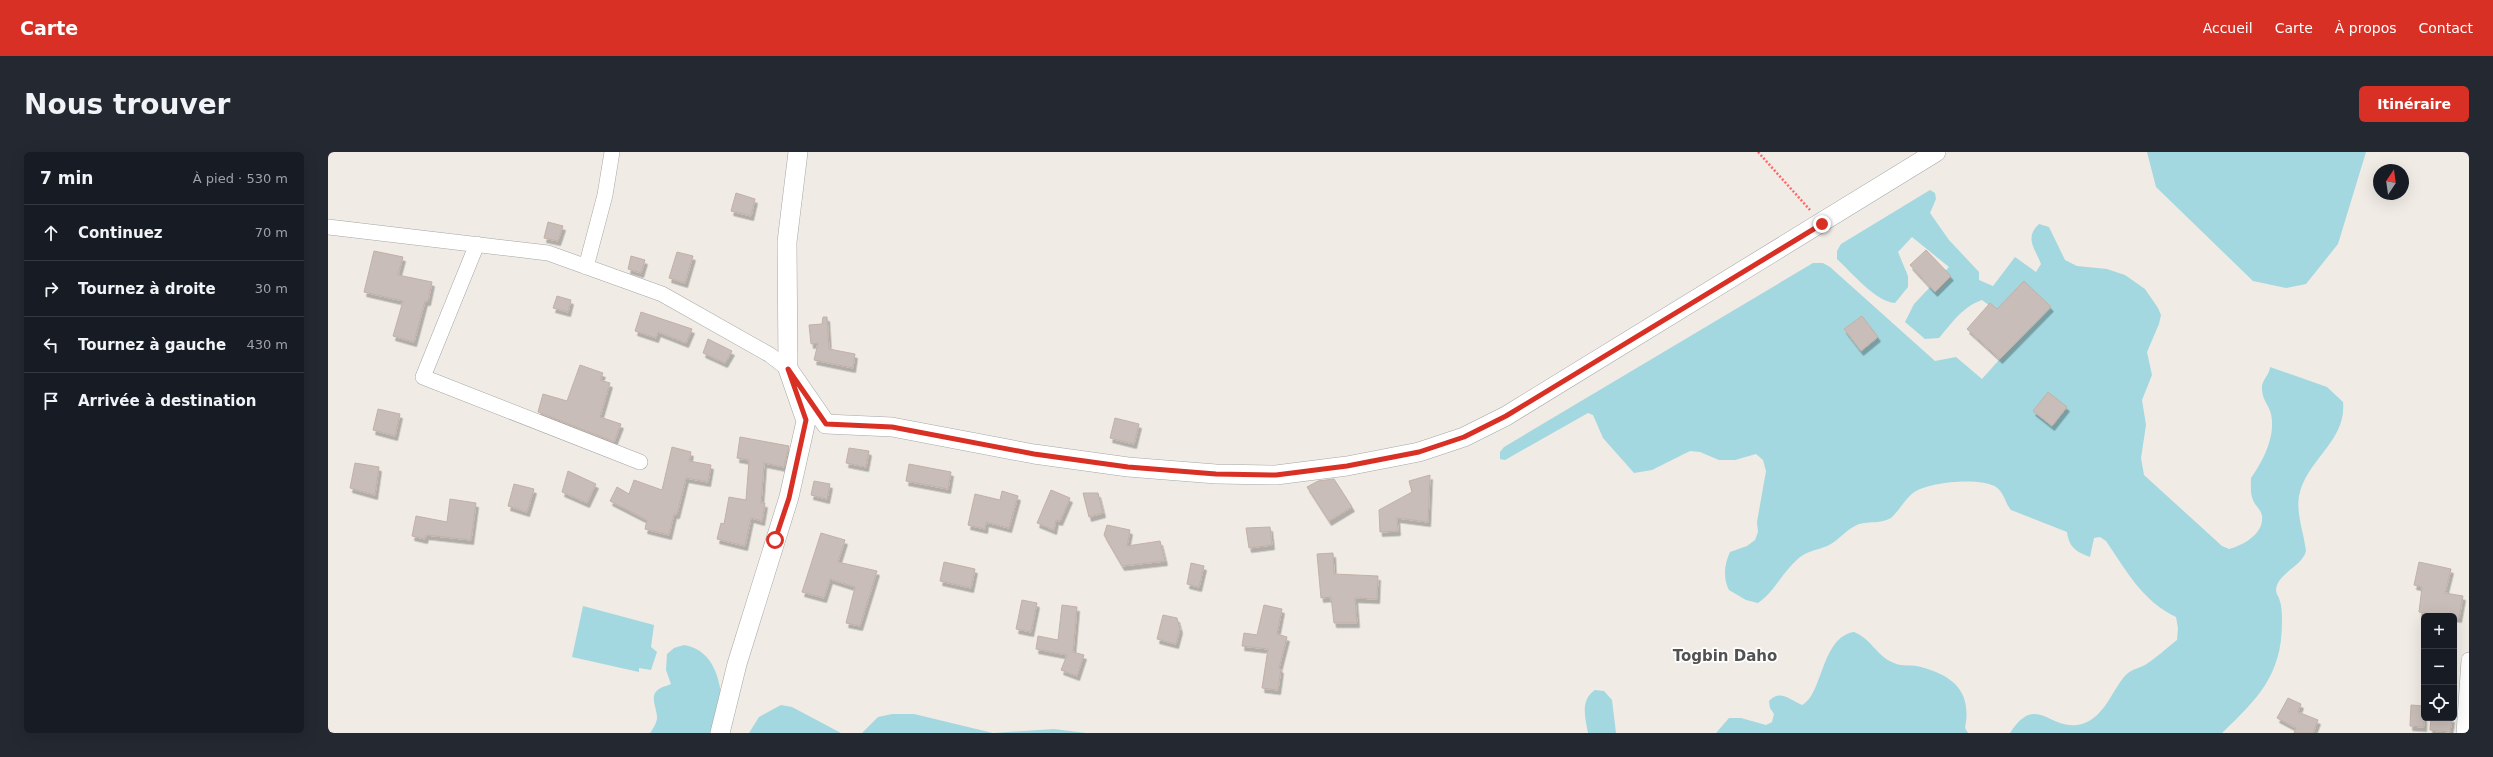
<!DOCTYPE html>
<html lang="fr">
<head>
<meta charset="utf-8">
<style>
	body { margin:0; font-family:"DejaVu Sans",sans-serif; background:#242831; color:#f1f3f6 }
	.controls { position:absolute; right:12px; bottom:12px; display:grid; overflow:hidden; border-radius:6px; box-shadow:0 4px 16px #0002 }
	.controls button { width:36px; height:36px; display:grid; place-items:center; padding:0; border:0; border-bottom:1px solid #363941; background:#171b24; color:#f1f3f6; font:20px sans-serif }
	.compass { position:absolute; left:2045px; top:12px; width:36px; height:36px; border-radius:50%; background:#171b24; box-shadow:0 4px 16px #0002; rotate:13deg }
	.stop { position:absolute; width:12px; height:12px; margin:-9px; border:3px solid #d93025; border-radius:50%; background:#fff }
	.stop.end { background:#d93025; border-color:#fff; box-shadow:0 1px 4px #0008 }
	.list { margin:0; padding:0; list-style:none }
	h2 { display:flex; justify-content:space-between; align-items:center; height:52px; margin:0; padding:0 16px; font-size:17px }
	h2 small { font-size:13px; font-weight:400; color:#9ea1a6 }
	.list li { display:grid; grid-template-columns:26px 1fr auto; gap:12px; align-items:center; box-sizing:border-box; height:56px; padding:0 16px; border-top:1px solid #363941 }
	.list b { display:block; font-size:15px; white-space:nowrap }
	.list em { font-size:13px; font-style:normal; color:#9ea1a6 }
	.icon { flex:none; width:22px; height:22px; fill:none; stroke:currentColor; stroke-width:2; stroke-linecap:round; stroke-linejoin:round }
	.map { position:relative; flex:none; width:2141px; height:581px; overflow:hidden; border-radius:6px }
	header { display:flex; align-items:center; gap:24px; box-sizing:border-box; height:56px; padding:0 20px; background:#d93025; color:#fff }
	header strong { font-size:19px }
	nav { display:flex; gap:22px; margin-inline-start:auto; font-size:14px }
	.intro { display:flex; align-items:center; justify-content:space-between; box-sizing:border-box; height:96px; padding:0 24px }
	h1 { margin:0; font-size:28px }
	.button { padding:10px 18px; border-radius:6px; background:#d93025; color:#fff; font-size:14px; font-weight:700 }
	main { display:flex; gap:24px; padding:0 24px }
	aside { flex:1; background:#171b24; border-radius:6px; box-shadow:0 4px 16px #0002 }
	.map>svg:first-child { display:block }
	.water { fill:#a3d8e0 }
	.building { fill:#c8bdb8; stroke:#c3b0a6; filter:url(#shadow) }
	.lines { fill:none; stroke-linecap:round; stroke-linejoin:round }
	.minor-casing { stroke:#a6a6a6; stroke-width:16 }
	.tertiary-casing { stroke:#a6a6a6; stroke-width:20 }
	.path { stroke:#ff6768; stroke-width:2.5; stroke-dasharray:2 2; stroke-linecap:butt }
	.minor { stroke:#fff; stroke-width:15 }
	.tertiary { stroke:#fff; stroke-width:19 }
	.route { stroke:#d93025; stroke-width:5 }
	.labels { text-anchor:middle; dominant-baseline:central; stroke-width:3.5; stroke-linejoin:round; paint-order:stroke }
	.quarter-label { font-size:15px; font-weight:bold; fill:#525252; stroke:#fff }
</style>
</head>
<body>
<header>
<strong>Carte</strong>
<nav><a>Accueil</a><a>Carte</a><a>À propos</a><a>Contact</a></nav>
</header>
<div class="intro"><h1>Nous trouver</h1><a class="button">Itinéraire</a></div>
<main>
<aside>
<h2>7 min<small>À pied · 530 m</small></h2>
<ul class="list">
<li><svg class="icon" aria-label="ahead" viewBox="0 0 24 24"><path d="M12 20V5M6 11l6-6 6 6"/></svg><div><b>Continuez</b></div><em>70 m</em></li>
<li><svg class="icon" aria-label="right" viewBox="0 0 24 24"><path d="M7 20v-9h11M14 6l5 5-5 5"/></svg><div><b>Tournez à droite</b></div><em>30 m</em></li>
<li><svg class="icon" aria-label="left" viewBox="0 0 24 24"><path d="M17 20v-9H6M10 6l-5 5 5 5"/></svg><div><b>Tournez à gauche</b></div><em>430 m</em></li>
<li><svg class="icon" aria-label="arrive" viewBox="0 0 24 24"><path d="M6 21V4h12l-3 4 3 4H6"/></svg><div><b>Arrivée à destination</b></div></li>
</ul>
</aside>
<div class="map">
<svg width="2141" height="581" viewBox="0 0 2141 581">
	<defs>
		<filter id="shadow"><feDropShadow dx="2.5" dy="4.5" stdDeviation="0" flood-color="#0004"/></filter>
	</defs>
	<rect width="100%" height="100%" fill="#f0ebe5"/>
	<!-- water -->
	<path class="water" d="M1819,0H2038L2010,92L1978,132L1958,136L1925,129L1828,35Z
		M1602,38L1607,41L1608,47L1602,61L1621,88L1651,120V128L1665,134L1687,105L1708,120L1713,112C1707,96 1696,86 1711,72L1721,75L1737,108L1749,114L1779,117L1797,123L1817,137L1830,156L1833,163L1831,172L1819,200L1824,223L1814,248L1818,273L1813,306L1816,323L1894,394L1901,397C1915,393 1936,382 1934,364C1933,357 1927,354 1925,348C1922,341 1923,333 1923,326C1935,309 1948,284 1943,262C1941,253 1934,248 1934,237C1933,228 1942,223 1942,215L1999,235L2015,250C2019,289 1978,308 1971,344C1968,361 1976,382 1978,399C1974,415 1949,421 1948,438C1948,441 1950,444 1951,446C1954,454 1954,462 1954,470C1954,524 1929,547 1894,581H1682C1709,539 1722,581 1754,572C1776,565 1783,541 1796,525C1803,517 1809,517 1817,513C1828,506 1839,496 1849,488L1850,476L1848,465C1814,449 1798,418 1778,389L1772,385L1766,386L1762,405C1748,400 1741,395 1739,380L1683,358C1677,351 1676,340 1668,335C1651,325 1600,330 1585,341C1577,347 1571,359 1563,366C1553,372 1541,369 1531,372C1521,376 1514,384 1506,390C1497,397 1485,397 1475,403C1456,416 1448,439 1430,451L1418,448L1401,438C1395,426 1396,413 1402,400L1419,394L1427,388L1430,380L1429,370L1438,319L1435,308L1428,302L1407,308H1391L1372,300L1362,299L1324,318L1306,321L1275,286L1265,263L1260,261L1177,308L1172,307V300L1176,295L1485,111H1495L1502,115L1607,209L1628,205L1654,227L1696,180L1654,148C1634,155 1624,171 1611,186L1597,187L1577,170L1586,152L1621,115L1584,85L1570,100L1580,124V135L1567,151C1548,150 1523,120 1509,107V99L1513,92Z
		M255,454L326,473L323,495L329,500L323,518L311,516V520L244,505Z
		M1526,480C1545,488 1548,504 1566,511C1574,515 1585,512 1593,515C1627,524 1644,541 1637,576L1640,581H1388L1401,566H1413L1438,573L1444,570L1446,562L1442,556L1441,549C1452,537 1462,548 1474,553C1495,543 1493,485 1526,480Z
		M356,493C396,500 393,548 398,581H322C325,577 328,572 329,567C330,557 320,544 331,537C335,534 339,534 343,532L338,518L339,502L346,496Z
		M1267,538L1276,539L1284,548L1288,581H1260C1257,565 1252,548 1267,538Z
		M453,553L464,555L513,581H421L431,565Z
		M564,562H586L665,581L726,577L758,581H534L550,565Z"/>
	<!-- building -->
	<path class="building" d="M408,41L427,47L423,64L403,59Z
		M220,70L235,74L230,89L216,86Z
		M1598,98L1623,124L1607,140L1582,113Z
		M46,99L75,105L70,123L104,130L100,149H97L86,190L65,184L75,149L36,140Z
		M349,100L365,104L357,131L341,126Z
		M303,104L317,108L313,121L300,117Z
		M1696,129L1723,155L1672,207L1639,177L1662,151L1669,157Z
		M229,144L243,148L240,160L225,156Z
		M313,160L364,177L358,191L330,180L328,186L307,179Z
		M1534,164L1550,185L1533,199L1516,177Z
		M495,165H499L501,197L527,202L525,216L486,208L490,191L483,192L481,173L494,172Z
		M380,187L404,199L397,211L375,201Z
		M252,213L275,221L272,228L282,231L272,265L293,272L286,290L210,260L215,242L239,249Z
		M1720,240L1739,255L1724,274L1705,259Z
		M50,257L72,262L67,284L45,278Z
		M787,266L811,272L806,292L782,286Z
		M412,285L461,294L456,315L436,311L433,351H437L434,369L423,366L417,394L389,387L393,371L396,372L401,345L418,348L421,308L409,306Z
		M344,295L363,300L361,309L383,313L380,330L358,326L349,362H346L341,383L317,377L319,368L282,349L289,335L301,342L306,328L334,338Z
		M521,296L541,299L538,315L518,311Z
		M27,311L51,315L47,343L22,336Z
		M581,312L623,320L620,337L578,329Z
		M240,319L268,332L259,351L234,340Z
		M1102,323L1100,370L1069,366L1070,379L1052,380L1051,358L1084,340L1081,329Z
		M1006,327L1024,355L1001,369L979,335L990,329Z
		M486,329L502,332L499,347L483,343Z
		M186,332L206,337L199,360L180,354Z
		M723,338L742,346L732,369L728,368L726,378L709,371Z
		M674,339L690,344L681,376L658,370L657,377L640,373L647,342L672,348Z
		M755,341H770L775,361L761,365Z
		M122,347L148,351L143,388L98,383L97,387L84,384L88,364L119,370Z
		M779,373L802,378L799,394L832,389L837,409L794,414L776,383Z
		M942,375L944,393L921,396L918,376Z
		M493,381L517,388L510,410L549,419L532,474L518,471L527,435L502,427L496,446L474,440Z
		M1005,401L1006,422L1050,424L1049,447L1027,446L1029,471H1006L1003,445L993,446L989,402Z
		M616,410L647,417L643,436L612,429Z
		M2091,410L2123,417L2117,441L2135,444L2131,466L2091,460L2094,435L2086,433Z
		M863,411L876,414L871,435L859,432Z
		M694,448L709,451L703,480L688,477Z
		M734,453L749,455L745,500L756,503L749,524L733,518L739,503L708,497L710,484L730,488Z
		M936,453L954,457L949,482L959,485L951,516L953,517L950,538L934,536L940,497L914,494L916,481L929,483Z
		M835,463L849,466L852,477L848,492L829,487Z
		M1960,546L1973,552L1970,560L1990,568L1985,581H1966L1968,576L1949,566Z
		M2083,553L2096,554V575L2082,574Z
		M2103,566H2124L2122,580L2102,578Z"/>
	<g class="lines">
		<!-- minor casing -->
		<g class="minor-casing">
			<path id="minor" d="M0,75L220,101L334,142L442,203L460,217
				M149,92L95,225L312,310
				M258,115L277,43L284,0
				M2136,581L2141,508"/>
		</g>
		<!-- tertiary casing -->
		<g class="tertiary-casing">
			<path id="tertiary" d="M460,217L498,272L564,275L706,302L800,315L888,322L948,323L1019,314L1091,300L1136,285L1178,264L1608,0
				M392,581L409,512L461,345L478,269L460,217L459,90L470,0"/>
		</g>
		<!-- path -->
		<path class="path" d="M1430,0L1482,58"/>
		<!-- minor -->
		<use href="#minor" class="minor"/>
		<!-- tertiary -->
		<use href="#tertiary" class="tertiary"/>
	</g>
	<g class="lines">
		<!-- route -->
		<path class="route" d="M447,388L461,346L478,268L460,217L498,272L564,275L706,302L800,315L888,322L948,323L1019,314L1091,300L1136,285L1178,264L1494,72"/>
	</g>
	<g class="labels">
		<!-- quarter labels -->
		<g class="quarter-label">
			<text x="1397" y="504">Togbin Daho</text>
		</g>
	</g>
</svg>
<div class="controls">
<button>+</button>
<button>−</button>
<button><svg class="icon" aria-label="locate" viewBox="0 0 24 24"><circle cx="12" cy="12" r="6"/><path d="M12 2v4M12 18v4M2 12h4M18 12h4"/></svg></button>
</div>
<svg class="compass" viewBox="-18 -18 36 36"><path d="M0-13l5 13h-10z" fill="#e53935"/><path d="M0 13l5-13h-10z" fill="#9ea1a6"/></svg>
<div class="stop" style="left:447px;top:388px"></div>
<div class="stop end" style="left:1494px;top:72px"></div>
</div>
</main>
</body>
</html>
